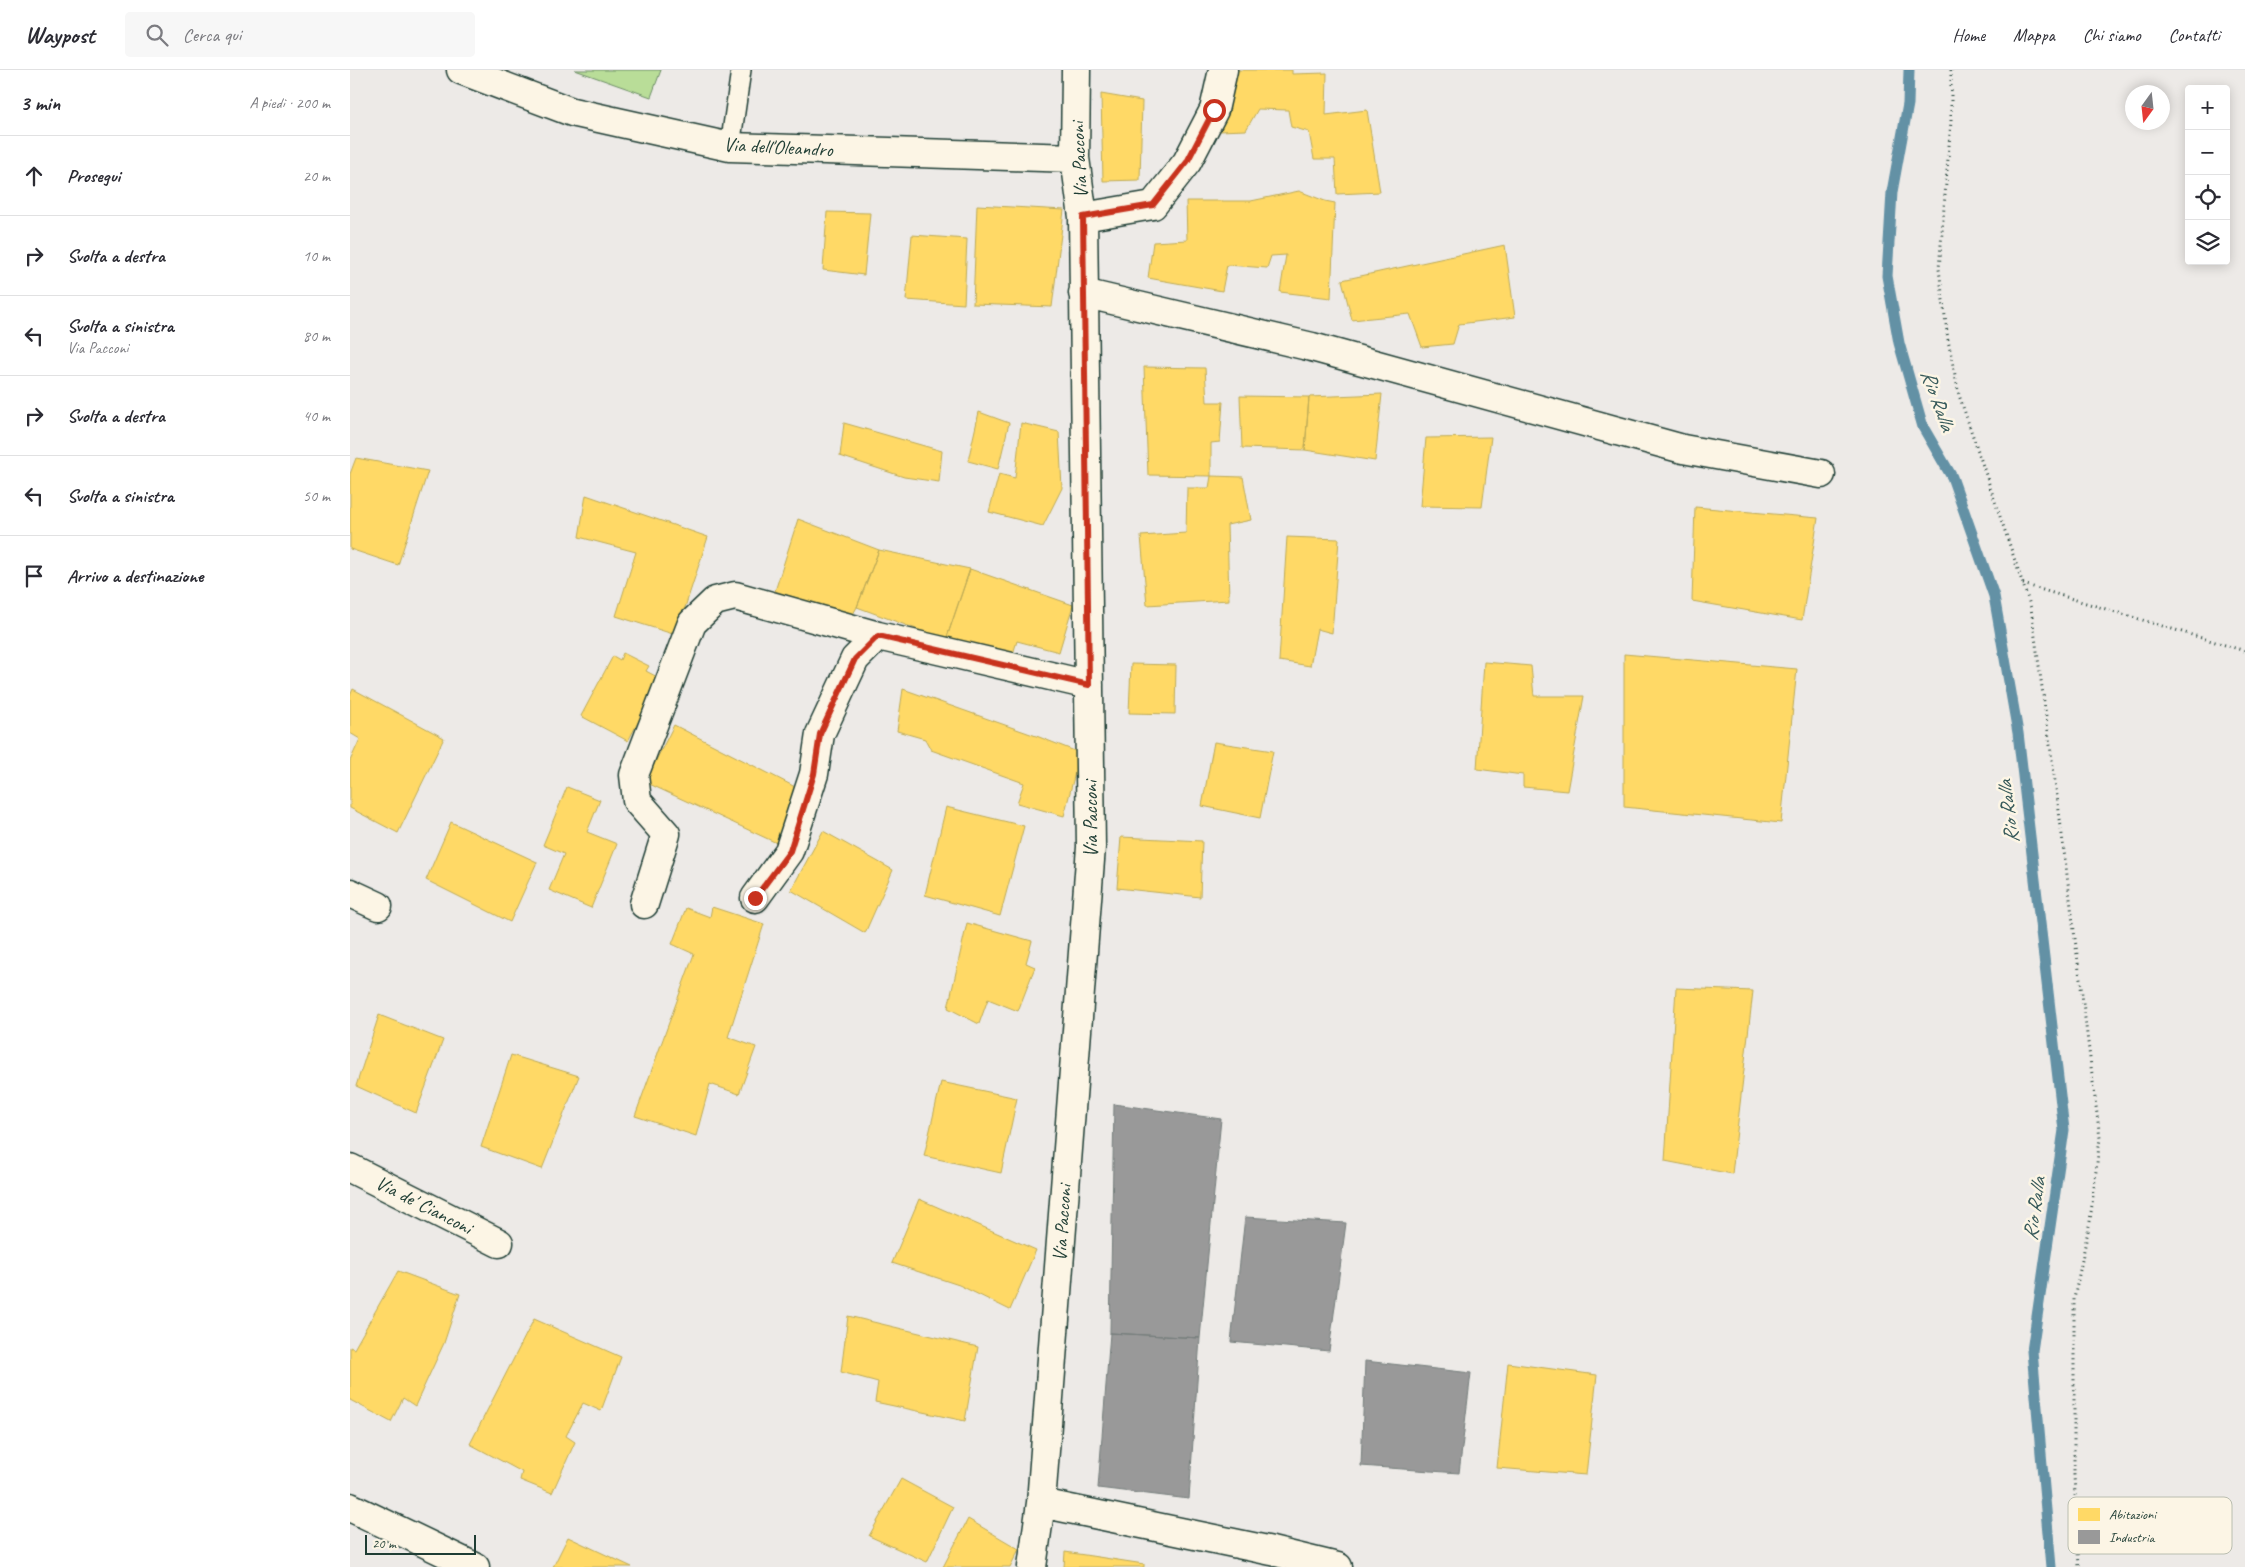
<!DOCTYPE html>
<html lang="it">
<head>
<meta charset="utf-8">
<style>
	body { margin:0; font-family:Caveat,sans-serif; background:#f7f7f7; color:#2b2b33 }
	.controls { position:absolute; right:15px; top:15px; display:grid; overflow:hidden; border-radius:5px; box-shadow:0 2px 12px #0003 }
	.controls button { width:45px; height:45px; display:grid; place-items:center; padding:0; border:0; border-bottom:1px solid #e1e1e2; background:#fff; color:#2b2b33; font:25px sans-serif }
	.compass { position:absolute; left:1775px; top:15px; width:45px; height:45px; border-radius:50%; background:#fff; box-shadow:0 2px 12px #0003; rotate:195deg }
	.scale { position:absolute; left:15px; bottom:12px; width:111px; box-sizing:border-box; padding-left:5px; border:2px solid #1f3d34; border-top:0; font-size:14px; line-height:18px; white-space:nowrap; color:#1f3d34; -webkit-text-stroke:4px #fcf5e5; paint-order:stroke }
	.stop { position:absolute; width:15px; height:15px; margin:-11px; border:4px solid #c8321e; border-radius:50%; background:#fff }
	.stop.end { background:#c8321e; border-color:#fff; box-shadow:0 1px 5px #0008 }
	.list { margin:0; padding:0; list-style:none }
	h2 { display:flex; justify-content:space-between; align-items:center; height:65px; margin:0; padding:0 20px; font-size:21px }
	h2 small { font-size:16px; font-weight:400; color:#7c7c81 }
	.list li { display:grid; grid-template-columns:32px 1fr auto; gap:15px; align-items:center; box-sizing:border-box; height:80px; padding:0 20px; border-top:1px solid #e1e1e2 }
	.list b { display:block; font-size:19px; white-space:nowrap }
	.list p { margin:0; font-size:16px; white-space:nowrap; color:#7c7c81 }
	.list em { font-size:16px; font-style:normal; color:#7c7c81 }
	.icon { flex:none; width:28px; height:28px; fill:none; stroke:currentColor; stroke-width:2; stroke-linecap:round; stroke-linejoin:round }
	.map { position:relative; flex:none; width:1895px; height:1497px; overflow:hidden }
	header { display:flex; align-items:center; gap:30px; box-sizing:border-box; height:70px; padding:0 25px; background:#fff; border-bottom:1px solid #e1e1e2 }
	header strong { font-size:24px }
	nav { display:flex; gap:28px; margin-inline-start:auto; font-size:18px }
	.search { width:350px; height:45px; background:#f7f7f7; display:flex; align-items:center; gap:12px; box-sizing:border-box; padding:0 18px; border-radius:5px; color:#7c7c81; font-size:19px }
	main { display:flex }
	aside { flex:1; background:#fff }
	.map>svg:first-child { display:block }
	.green { fill:#b9dd98; stroke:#6c8d66 }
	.homes { fill:#ffd966; stroke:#bcaa57 }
	.industry { fill:#999; stroke:#747d7b }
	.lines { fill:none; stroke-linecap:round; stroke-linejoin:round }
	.stream { stroke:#6391a5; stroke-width:11 }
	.service-casing { stroke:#1f3d34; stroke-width:22 }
	.minor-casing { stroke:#1f3d34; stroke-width:31 }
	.path { stroke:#1f3d34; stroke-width:3; stroke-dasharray:1 4; stroke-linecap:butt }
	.service { stroke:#fcf5e5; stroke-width:19 }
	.minor { stroke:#fcf5e5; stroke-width:28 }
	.route { stroke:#c8321e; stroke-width:6 }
	.labels { text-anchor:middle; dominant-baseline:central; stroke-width:5; stroke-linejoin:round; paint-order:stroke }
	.street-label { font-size:20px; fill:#1f3d34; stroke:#fcf5e5 }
	.water-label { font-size:21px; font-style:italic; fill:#36595a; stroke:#fcf5e5 }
	.key { fill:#fcf5e5; stroke:#babeb0; stroke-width:1 }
	.key-label { font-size:14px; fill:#1f3d34 }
</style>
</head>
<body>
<header>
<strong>Waypost</strong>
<div class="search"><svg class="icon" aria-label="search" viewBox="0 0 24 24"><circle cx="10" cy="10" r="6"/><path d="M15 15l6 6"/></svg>Cerca qui</div>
<nav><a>Home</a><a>Mappa</a><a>Chi siamo</a><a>Contatti</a></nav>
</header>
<main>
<aside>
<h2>3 min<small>A piedi · 200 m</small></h2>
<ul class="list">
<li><svg class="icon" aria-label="ahead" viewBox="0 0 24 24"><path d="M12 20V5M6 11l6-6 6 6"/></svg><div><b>Prosegui</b></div><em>20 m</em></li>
<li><svg class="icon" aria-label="right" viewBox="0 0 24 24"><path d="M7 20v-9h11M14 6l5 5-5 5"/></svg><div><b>Svolta a destra</b></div><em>10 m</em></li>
<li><svg class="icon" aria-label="left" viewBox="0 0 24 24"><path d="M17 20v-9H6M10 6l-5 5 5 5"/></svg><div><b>Svolta a sinistra</b><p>Via Pacconi</p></div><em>80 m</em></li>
<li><svg class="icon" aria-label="right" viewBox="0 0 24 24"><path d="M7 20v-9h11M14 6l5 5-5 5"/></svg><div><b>Svolta a destra</b></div><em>40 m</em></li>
<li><svg class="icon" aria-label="left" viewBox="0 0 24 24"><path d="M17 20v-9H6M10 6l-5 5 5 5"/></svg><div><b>Svolta a sinistra</b></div><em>50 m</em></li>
<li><svg class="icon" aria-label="arrive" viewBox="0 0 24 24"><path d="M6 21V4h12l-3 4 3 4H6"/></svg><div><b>Arrivo a destinazione</b></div></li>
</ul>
</aside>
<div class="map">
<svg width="1895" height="1497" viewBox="0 0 1895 1497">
	<rect width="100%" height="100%" fill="#edeae7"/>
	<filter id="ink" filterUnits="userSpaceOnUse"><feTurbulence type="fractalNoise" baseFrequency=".02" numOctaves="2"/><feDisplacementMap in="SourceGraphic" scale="10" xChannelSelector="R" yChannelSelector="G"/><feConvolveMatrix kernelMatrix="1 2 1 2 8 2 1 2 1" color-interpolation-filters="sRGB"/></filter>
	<g filter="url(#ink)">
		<!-- green -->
		<path class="green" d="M225,0H311L301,27Z"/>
		<!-- homes -->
		<path class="homes" d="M887,0H942V4L977,3L976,45L1017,40L1030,122L987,124L985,89H964L959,62L941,57L938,40L908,39L896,60L869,61Z
			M751,24L792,31L790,110L753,111Z
			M949,121L975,131L985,133L981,228L930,222L936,185L921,186L917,198L877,195L872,221L798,208L803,172L837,170L836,131H901Z
			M627,135L714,140L702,237L623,234Z
			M477,142L520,143L514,205L473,200Z
			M562,165L617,169L614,234L556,230Z
			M1155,175L1165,247L1109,254L1103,274L1072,277L1060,244L1002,250L992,210Z
			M794,297L855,298L857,332H873L870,372L861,373V406L798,405Z
			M1032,324L1025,391L955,380L959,327Z
			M890,326L959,327L955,380L892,378Z
			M629,342L659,353L648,399L618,391Z
			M494,353L592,381L589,412L554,407L490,386Z
			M671,353L709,362L712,418L693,456L639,442L649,404L665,408Z
			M1141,367L1132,437L1070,436L1076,368Z
			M6,388L78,401L48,495L0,479V404Z
			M861,406L893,407L901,450L877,455L879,530L797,535L791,466L836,463L837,418H859Z
			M236,425L358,467L326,565L266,546L286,482L229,467Z
			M1345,437L1468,448L1452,550L1342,531Z
			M448,449L529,480L507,537L502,546L425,521Z
			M937,467L989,469L982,563L967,559L960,596L929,591Z
			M529,480L620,499L596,570L507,537Z
			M620,499L723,535L709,582L667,571L662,587L596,570Z
			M273,583L299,596L296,601L311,609L278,671L231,646L263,586L270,590Z
			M1274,584L1447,599L1431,753L1274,737Z
			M1134,592L1181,596L1184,626H1234L1217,721L1173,717V705L1127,699Z
			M781,594L826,595L825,644L779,643Z
			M3,619L94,668L48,763L0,738V691L10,669L0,663V626Z
			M553,619L689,667L730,683L714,746L667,733L674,713L581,680L575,669L547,661Z
			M324,655L453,721L431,775L295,712Z
			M864,672L923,681L910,748L852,736Z
			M217,717L250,730L237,762L267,774L241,838L199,820L214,784L193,775Z
			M596,737L674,756L650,846L575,825Z
			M101,752L187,792L160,852L76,810Z
			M473,761L543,800L515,863L441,820Z
			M771,767L852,771L850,827L767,818Z
			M362,837L414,854L378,967L406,977L389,1024L360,1014L346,1066L285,1046L344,884L322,874L336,838L360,847Z
			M617,853L682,871L676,893L685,897L668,941L638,929L629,954L598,938Z
			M1326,918L1403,921L1382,1104L1315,1091Z
			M29,945L93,970L66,1043L6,1016Z
			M161,985L229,1006L192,1099L131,1077Z
			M591,1012L667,1028L651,1103L574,1086Z
			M569,1129L686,1180L660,1240L609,1215L542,1193Z
			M48,1201L110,1224L94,1273L65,1336L53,1328L41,1352L0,1330V1277L4,1279Z
			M498,1246L628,1277L615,1351L525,1332L528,1312L491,1302Z
			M184,1249L271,1287L251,1341L233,1333L216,1366L225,1372L202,1423L170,1410L172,1402L120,1374Z
			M1158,1293L1247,1305L1236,1405L1147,1398Z
			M551,1409L603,1437L577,1492L519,1466Z
			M618,1449L669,1479L660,1497H593Z
			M218,1467L282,1497H203Z
			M715,1482L794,1494V1497H714Z"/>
		<!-- industry -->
		<path class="industry" d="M764,1034L871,1049L850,1268L760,1263Z
			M895,1147L996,1153L979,1281L881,1272Z
			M760,1263L850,1268L839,1429L748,1418Z
			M1015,1291L1121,1303L1109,1403L1011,1396Z"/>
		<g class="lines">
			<!-- stream -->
			<path class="stream" d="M1559,0L1558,34L1542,122L1537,206L1549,273L1573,357L1602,407L1644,526L1668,663L1714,1060L1682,1281L1701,1497"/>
			<!-- service casing -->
			<g class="service-casing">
				<path id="service" d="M380,77L391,0"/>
			</g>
			<!-- minor casing -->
			<g class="minor-casing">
				<path id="minor" d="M111,0L222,42L380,77L725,88
					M733,147L803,135L837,92L864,40L873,0
					M733,223L962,277L1333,379L1471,404
					M0,823L28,836
					M405,828L439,781L464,704L470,664L505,589L528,566
					M294,834L316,764L287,731L284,705L342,553L365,531L385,526L528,566L739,615
					M0,1098L149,1173
					M691,1433L922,1481L988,1497
					M0,1437L125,1497
					M682,1497L691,1433L741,777L733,147L725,88L726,0"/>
			</g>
			<!-- path -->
			<path class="path" d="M1601,0V51L1589,199L1598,270L1609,325L1681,538L1708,733L1750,1068L1740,1151L1724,1229V1405L1729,1497
				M1673,514L1895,581"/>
			<!-- service -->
			<use href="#service" class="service"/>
			<!-- minor -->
			<use href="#minor" class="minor"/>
		</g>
	</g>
	<g class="lines" filter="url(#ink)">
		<!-- route -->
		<path class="route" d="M405,828L440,781L464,704L470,664L505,589L528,566L739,615L733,147L803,135L837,92L864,40"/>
	</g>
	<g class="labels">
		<!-- street labels -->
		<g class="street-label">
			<text transform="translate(428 77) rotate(3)">Via dell'Oleandro</text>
			<text transform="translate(729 90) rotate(-93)">Via Pacconi</text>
			<text transform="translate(740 749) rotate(-90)">Via Pacconi</text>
			<text transform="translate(74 1135) rotate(27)">Via de' Cianconi</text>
			<text transform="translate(712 1153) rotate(-86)">Via Pacconi</text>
		</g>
		<!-- water labels -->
		<g class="water-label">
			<text transform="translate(1588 330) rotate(70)">Rio Ralla</text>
			<text transform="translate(1658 742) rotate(-97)">Rio Ralla</text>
			<text transform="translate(1684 1139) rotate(-82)">Rio Ralla</text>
		</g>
	</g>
	<!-- legend -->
	<rect x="1718" y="1427" width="164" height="57" rx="8" class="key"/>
	<rect x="1728" y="1438" width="22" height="13" fill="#ffd966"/>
	<rect x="1728" y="1460" width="22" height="14" fill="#999"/>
	<g class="key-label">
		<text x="1759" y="1449">Abitazioni</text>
		<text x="1759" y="1472">Industria</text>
	</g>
</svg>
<div class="controls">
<button>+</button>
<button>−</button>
<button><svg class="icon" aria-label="locate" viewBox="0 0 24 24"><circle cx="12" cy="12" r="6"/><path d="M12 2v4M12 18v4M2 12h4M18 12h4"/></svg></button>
<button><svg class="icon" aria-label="layers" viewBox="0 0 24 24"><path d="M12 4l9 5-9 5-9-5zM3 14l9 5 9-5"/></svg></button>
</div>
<svg class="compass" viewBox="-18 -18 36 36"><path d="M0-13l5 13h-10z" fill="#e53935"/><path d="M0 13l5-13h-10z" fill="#7c7c81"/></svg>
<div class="scale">20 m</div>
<div class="stop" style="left:864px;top:40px"></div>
<div class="stop end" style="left:405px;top:828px"></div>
</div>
</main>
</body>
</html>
